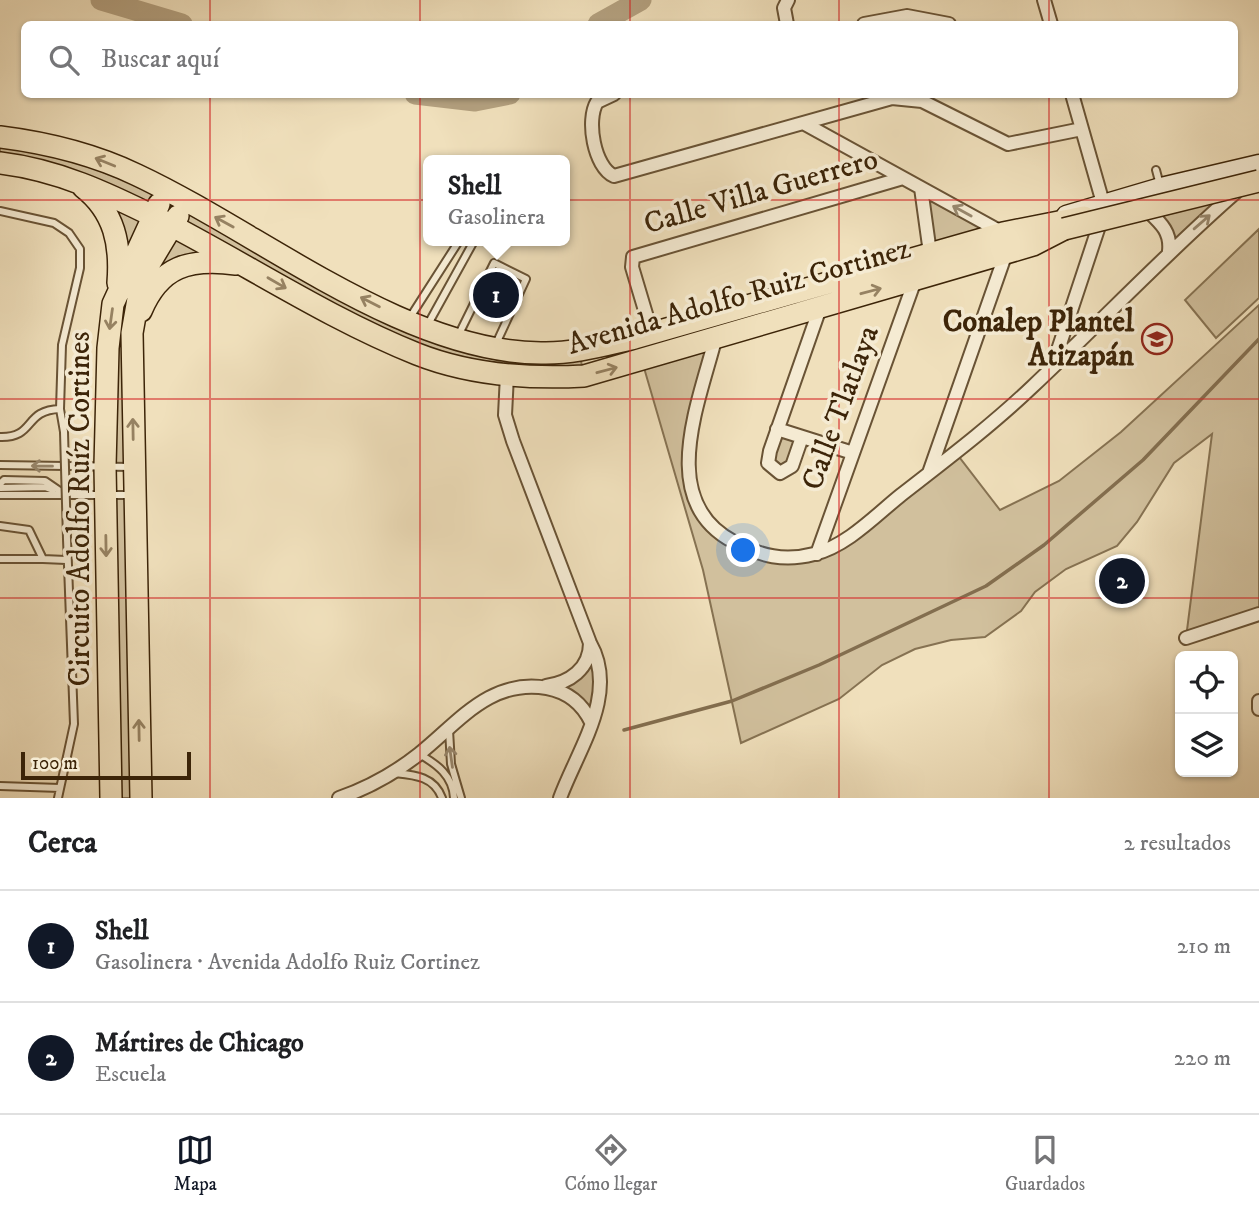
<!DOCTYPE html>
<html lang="es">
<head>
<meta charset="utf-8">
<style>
	body { margin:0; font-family:"IM FELL DW Pica",serif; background:#f6f6f6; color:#202124 }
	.controls { position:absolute; right:21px; bottom:21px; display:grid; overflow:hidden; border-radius:10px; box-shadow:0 2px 5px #0004 }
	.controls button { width:63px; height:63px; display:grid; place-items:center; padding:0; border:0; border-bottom:2px solid #e0e0e0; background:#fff; color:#202124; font:35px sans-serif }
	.scale { position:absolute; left:21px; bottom:18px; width:170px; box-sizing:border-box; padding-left:7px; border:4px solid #3c2408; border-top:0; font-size:19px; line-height:24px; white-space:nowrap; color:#3c2408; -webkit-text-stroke:5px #f5ebd3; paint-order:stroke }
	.you { position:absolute; left:744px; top:551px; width:24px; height:24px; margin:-18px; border:5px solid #fff; border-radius:50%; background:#1a73e8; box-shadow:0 0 0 10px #1a73e833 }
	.badge { display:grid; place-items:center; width:46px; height:46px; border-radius:50%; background:#111827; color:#fff; font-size:23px; font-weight:700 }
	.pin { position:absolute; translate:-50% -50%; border:4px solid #fff; box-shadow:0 2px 7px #0006 }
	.popup { position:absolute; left:423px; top:155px; width:147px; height:91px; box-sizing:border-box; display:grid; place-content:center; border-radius:10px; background:#fff; filter:drop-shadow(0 2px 5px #0005); font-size:23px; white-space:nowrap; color:#757577 }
	.popup b { font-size:26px; color:#202124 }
	.popup::after { content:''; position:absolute; left:50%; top:100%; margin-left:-14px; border:14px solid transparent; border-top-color:#fff }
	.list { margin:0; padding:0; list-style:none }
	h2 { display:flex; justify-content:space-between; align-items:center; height:91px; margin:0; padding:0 28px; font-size:30px }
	h2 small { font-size:23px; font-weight:400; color:#757577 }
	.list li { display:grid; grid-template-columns:46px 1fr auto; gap:21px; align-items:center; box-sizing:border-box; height:112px; padding:0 28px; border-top:2px solid #e0e0e0 }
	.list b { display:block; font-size:26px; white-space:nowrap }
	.list p { margin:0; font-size:23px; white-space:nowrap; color:#757577 }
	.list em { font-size:23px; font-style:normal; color:#757577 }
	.icon { flex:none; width:38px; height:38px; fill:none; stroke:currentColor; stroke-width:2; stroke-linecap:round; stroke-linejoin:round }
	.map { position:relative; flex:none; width:1259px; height:798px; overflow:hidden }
	.search { position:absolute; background:#fff; box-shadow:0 2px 5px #0004; left:21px; right:21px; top:21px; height:77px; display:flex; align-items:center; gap:18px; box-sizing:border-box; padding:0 24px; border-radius:10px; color:#757577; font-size:26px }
	.sheet { height:315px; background:#fff }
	nav { display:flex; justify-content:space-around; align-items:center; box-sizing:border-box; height:98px; border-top:2px solid #e0e0e0; background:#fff; font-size:19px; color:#757577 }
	nav a { display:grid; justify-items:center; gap:4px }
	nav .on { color:#111827 }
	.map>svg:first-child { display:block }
	.green { fill:#d1c09d; stroke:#867252; stroke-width:2 }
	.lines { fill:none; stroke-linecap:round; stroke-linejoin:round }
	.stream { stroke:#836e4f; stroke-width:3.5 }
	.river { stroke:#b3a07f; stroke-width:21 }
	.service-casing { stroke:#695335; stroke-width:10 }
	.minor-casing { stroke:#695335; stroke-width:16 }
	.secondary-casing { stroke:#3c2408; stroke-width:21 }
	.primary-casing { stroke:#3c2408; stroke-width:24 }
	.service { stroke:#f5ebd3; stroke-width:6 }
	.minor { stroke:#f5ebd3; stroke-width:12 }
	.secondary { stroke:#f5ebd3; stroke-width:18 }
	.primary { stroke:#f0e0bc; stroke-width:21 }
	.service-bridge-casing { stroke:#695335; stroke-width:10; stroke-linecap:butt }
	.primary-bridge-casing { stroke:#3c2408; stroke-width:24; stroke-linecap:butt }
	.service-bridge { stroke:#f5ebd3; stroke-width:6 }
	.primary-bridge { stroke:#f0e0bc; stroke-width:21 }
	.oneway { stroke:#968262 }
	.oneway2 { stroke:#98886e }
	.grid { fill:none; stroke:#d62828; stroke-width:2; stroke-opacity:0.55 }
	.labels { text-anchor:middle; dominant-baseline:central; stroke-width:7; stroke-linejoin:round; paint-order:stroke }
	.street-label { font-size:30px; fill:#3c2408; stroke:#f5ebd3 }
	.poi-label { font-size:30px; font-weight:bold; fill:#3c2408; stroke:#f5ebd3; text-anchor:end }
</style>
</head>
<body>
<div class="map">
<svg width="1259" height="798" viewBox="0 0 1259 798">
	<rect width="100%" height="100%" fill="#f0e0bc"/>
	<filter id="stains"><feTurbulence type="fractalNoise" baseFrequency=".00286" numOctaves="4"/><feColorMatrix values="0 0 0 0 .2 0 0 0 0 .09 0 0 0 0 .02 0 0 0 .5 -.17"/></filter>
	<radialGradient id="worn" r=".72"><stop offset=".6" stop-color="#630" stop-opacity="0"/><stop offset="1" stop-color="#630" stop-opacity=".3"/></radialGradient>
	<!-- green -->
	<path class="green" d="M0,137L167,190L153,216L171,226L186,201L440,334L579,351L584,376L457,366L243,265L183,264L132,333L134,467L105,466L118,290L98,202L0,163Z
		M921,188L1003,233L930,253Z
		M1235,193L1169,251L1170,240L1149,212Z
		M1259,229V298L1216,338L1185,300Z
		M1259,305V614L1186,638L1212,434L1174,463L1137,522L1117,546L1066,569L1035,592L1021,611L985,637L951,640L915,649L882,665L839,699L741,743L703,570L642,361L716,335L687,460L704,517L755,553L817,554L956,453L1000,510L1059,481L1121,432Z
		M777,429L802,437L792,466L780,473L770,451Z
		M105,495H135L141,798H111Z
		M600,659L591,722L559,684Z"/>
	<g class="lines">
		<!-- stream -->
		<path class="stream" d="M624,730L732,701L819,665L986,586L1044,545L1143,460L1259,339"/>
		<!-- river -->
		<path class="river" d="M101,0L182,24
			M598,24L641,0
			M415,94L475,101L510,94"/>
		<!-- service casing -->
		<g class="service-casing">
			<path id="service" d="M1156,170L1160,185
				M0,211L54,223L69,233L80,249V268L62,345L60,409L64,432
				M409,319L459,241
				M427,326L474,241
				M459,334L494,263L526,279L495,346
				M0,437C36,438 23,410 60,409
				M0,465L132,467
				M0,484L4,480L45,481L64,494
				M0,488L45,487L53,490
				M0,495H131
				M0,526L29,530L43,559L66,560
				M0,559H43
				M449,730L451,764L461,798
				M419,754C437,764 453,776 454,798
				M394,773C414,775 434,776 442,798
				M0,786L60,788
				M58,798L74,724L67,539"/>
		</g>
		<!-- minor casing -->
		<g class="minor-casing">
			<path id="minor" d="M1044,0L1051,24
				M787,24L784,8L788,0
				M864,24L907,16L949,24
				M614,94L597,102C586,120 594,167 614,176L892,98L922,101L1008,144L1082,129
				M1072,94L1103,203
				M805,124L1003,233
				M921,188L930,253
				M1149,212C1162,224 1171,233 1169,251
				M652,334L632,267L633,257L903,178
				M716,336C700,401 655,501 734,542C761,556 784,562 814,554C847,546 876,515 901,495C946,460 991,426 1032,387C1100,323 1164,255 1235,193
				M1053,365L1099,226
				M507,375L505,415L513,441L590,643C619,694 578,749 560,798
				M777,429L853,453
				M802,437L792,466L780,473L768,463L770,451L821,305
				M929,473L1006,253
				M817,554L915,280
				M1186,638L1259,614
				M546,686C569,683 590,669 590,643
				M1259,701V709
				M339,798C368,788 395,773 419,754C458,723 490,678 547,688C568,692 582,703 591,722"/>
		</g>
		<!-- secondary casing -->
		<g class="secondary-casing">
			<path id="secondary" d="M1066,215L1161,187L1259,164"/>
		</g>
		<!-- primary casing -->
		<g class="primary-casing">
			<path id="primary" d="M0,137C48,143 93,154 137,175C259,232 403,352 541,353C573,354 604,345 635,338L1003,233L1084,217
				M0,163C58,170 107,193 159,219C245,263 327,318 417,354C470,375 529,379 584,376L1033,245L1064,229
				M83,187C115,212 121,245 118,283
				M141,311C160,266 189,258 236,264
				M111,798L105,466L108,348L113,304L159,204
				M141,798L132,333L142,276L178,216"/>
		</g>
		<!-- service -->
		<use href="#service" class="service"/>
		<!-- minor -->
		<use href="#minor" class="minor"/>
		<!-- secondary -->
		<use href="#secondary" class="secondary"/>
		<!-- primary -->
		<use href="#primary" class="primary"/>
		<!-- service-bridge casing -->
		<g class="service-bridge-casing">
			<path id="service-bridge" d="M64,432L67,539"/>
		</g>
		<!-- primary-bridge casing -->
		<g class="primary-bridge-casing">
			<path id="primary-bridge" d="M1064,229L1259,181"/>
		</g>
		<!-- service-bridge -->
		<use href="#service-bridge" class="service-bridge"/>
		<!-- primary-bridge -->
		<use href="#primary-bridge" class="primary-bridge"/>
	</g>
	<!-- one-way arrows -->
	<defs><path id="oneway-shaft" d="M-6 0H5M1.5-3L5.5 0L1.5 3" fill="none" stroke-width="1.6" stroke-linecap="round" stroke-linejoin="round" transform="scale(1.75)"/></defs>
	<g class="oneway">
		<use href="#oneway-shaft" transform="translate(105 162) rotate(-158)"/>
		<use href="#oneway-shaft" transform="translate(224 222) rotate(-151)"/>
		<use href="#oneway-shaft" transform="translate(277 283) rotate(30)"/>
		<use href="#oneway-shaft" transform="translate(871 291) rotate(-15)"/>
		<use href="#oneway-shaft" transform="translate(370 302) rotate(-153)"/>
		<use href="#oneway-shaft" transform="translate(111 319) rotate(98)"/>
		<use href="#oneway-shaft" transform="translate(607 370) rotate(-15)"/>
		<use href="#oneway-shaft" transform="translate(133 429) rotate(-91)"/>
		<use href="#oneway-shaft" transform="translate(106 546) rotate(89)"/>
		<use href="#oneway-shaft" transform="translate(139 730) rotate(-91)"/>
	</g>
	<g class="oneway2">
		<use href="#oneway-shaft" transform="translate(962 211) rotate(-151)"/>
		<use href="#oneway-shaft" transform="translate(1202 222) rotate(-41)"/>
		<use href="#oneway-shaft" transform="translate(42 466) rotate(-179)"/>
		<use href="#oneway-shaft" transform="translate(451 757) rotate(-98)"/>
	</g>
	<!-- grid -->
	<path class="grid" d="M210,0V24M420,0V24M630,0V24M839,0V24M1049,0V24M210,94V798M420,94V798M630,94V798M839,94V798M1049,94V798M0,200H1259M0,399H1259M0,598H1259"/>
	<!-- icons -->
	<defs>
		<g id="school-ring" transform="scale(1.575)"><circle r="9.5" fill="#f5ebd3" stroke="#8f2418" stroke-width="1.5"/><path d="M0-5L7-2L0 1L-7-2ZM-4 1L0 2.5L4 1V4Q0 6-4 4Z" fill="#8f2418"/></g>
	</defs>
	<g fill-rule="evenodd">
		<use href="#school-ring" x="1157" y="339"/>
	</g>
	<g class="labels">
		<!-- street labels -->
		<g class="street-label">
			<text transform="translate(761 192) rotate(-16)">Calle Villa Guerrero</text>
			<text transform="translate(739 297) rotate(-16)">Avenida Adolfo Ruiz Cortinez</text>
			<text transform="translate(841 408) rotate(-70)">Calle Tlatlaya</text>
			<text transform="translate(80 509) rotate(-90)">Circuito Adolfo Ruíz Cortines</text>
		</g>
		<!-- poi labels -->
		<g class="poi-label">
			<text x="1134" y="322">Conalep Plantel<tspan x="1134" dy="34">Atizapán</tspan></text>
		</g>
	</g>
	<rect width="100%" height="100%" filter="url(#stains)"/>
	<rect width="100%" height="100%" fill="url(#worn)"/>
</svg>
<div class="controls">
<button><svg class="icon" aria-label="locate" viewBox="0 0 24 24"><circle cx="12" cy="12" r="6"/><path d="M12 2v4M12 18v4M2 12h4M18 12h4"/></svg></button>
<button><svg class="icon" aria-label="layers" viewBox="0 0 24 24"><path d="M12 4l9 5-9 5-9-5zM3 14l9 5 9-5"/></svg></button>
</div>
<div class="scale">100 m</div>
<div class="you"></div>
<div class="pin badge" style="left:496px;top:295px">1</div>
<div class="popup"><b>Shell</b>Gasolinera</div>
<div class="pin badge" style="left:1122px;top:581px">2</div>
<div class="search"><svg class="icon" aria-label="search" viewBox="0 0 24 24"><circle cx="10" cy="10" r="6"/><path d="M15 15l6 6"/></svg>Buscar aquí</div>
</div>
<section class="sheet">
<h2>Cerca<small>2 resultados</small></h2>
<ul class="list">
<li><span class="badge">1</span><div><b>Shell</b><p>Gasolinera · Avenida Adolfo Ruiz Cortinez</p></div><em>210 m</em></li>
<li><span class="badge">2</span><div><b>Mártires de Chicago</b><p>Escuela</p></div><em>220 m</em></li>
</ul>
</section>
<nav>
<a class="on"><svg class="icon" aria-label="map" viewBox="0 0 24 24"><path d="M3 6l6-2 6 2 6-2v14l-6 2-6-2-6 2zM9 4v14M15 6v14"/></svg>Mapa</a>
<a><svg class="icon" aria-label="directions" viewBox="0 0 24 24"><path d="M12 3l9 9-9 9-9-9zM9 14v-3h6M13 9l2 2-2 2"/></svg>Cómo llegar</a>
<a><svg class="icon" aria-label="saved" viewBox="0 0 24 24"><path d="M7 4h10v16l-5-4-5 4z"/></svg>Guardados</a>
</nav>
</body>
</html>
